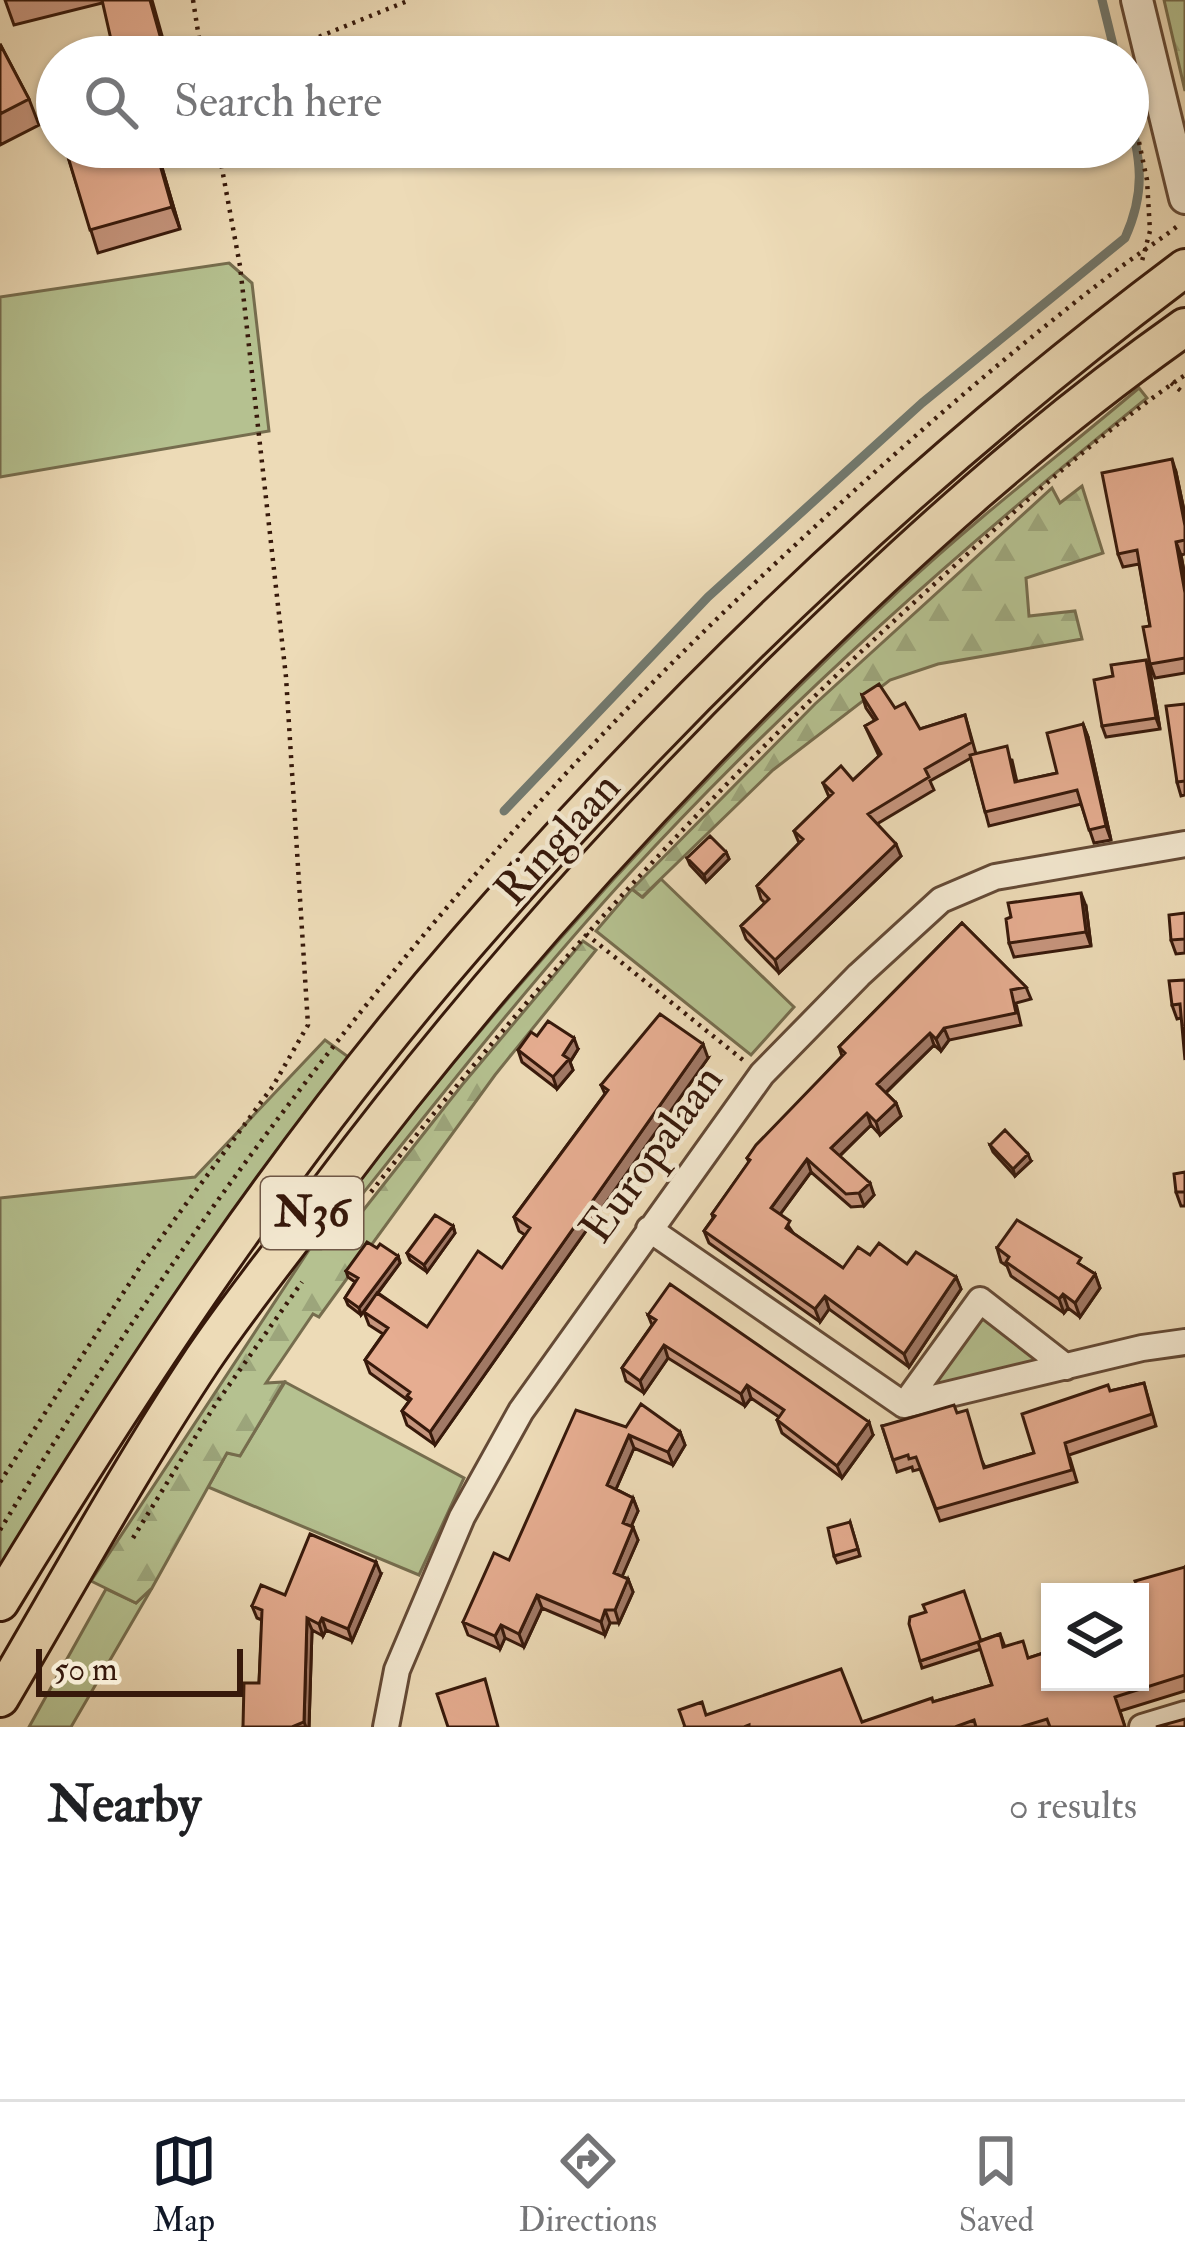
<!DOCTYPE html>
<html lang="en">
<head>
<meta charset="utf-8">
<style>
	body { margin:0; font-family:"IM FELL Double Pica",serif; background:#f6f6f6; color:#202124 }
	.controls { position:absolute; right:36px; bottom:36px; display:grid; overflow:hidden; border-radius:0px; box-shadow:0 3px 9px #0004 }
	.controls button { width:108px; height:108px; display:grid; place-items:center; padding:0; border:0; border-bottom:3px solid #e0e0e0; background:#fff; color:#202124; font:60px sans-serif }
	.scale { position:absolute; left:36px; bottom:30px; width:207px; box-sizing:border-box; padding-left:12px; border:6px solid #37190b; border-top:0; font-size:33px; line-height:42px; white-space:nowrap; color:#37190b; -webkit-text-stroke:9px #f3e8d0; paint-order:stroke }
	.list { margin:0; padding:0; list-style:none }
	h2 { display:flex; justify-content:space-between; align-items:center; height:156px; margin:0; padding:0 48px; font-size:51px }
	h2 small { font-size:39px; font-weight:400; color:#757577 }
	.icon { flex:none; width:66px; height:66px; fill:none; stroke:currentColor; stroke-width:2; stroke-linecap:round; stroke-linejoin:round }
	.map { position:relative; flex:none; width:1185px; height:1727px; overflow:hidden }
	.search { position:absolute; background:#fff; box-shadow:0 3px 9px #0004; left:36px; right:36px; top:36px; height:132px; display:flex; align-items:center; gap:30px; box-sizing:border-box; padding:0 42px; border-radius:66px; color:#757577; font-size:45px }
	.sheet { height:372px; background:#fff }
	nav { display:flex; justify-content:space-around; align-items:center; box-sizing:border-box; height:168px; border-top:3px solid #e0e0e0; background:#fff; font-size:33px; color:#757577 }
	nav a { display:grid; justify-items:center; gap:6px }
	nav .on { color:#111827 }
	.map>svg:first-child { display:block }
	.grass { fill:#b5c190; stroke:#766d4e; stroke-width:3 }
	.forest { fill:url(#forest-firs); stroke:#766d4e; stroke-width:3 }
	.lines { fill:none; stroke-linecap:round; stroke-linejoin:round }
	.stream { stroke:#727a70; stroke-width:9 }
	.minor-casing { stroke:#644a36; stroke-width:30 }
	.tertiary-casing { stroke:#644a36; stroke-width:36 }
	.primary-casing { stroke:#37190b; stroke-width:42 }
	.path { stroke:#37190b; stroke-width:4.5; stroke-dasharray:3 6; stroke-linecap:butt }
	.minor { stroke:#f3e8d0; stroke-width:24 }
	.tertiary { stroke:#f3e8d0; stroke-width:30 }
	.primary { stroke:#eddbb7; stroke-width:36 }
	.wall { fill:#c6957d; stroke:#37190b; stroke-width:3 }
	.shaded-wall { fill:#a17966; stroke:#37190b; stroke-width:3 }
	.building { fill:#e6ad91; stroke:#37190b; stroke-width:3 }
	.labels { text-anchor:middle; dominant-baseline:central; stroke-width:9; stroke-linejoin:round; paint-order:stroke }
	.shield { fill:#f3e8d0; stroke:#6f5746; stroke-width:3 }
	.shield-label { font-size:42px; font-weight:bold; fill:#37190b }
	.street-label { font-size:45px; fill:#37190b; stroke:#f3e8d0 }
</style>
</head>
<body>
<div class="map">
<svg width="1185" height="1727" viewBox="0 0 1185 1727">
	<defs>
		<pattern id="forest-firs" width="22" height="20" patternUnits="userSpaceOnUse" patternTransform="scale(3)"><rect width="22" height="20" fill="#b5c190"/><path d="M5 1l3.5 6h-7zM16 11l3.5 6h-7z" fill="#9ca57b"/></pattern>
	</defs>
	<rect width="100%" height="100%" fill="#eddbb7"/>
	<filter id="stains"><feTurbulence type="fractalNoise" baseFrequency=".00167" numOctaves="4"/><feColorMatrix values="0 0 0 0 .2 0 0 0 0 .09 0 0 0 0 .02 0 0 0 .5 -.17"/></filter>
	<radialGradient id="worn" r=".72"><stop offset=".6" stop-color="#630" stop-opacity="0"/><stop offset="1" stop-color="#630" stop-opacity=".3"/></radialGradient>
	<!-- grass -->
	<path class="grass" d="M229,263L252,283L269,431L0,477V297Z
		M1139,388L1147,398C965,545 788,701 630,873C529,983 437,1101 344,1217L334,1212C507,988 696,780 903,587C978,517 1061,454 1139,388Z
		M661,879L794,1007L751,1055L596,931L632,889L643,897Z
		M325,1040L354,1061L0,1574V1198L195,1177Z
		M987,1317L1042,1359L936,1391L935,1384L979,1322Z
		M285,1382L464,1478L419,1575L208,1487L227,1453L240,1455Z
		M152,1588L71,1727H29L106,1589L136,1603Z"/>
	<!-- forest -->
	<path class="forest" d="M1164,0H1185V91Z
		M1082,486L1103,553L1026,578L1029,616L1075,611L1082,639L938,664L890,680L773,770L642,897L632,889L815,704L1052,488L1060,503Z
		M583,941L596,950L495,1075L319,1317L313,1314L266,1383L284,1382L240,1456L227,1453L152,1588L136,1603L91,1581L334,1212L354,1222L462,1085Z"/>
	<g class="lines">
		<!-- stream -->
		<path class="stream" d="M1102,0L1116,57
			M504,811L708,597L922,403L1125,238C1147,189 1140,160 1128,109"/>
		<!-- minor casing -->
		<g class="minor-casing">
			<path id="minor" d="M649,1229L904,1405L1142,1348L1185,1342
				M904,1405L980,1300L1066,1367
				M386,1727L397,1670L462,1517L521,1411L762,1074L859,975L941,900L995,877L1185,844
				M1142,1727L1185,1714"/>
		</g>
		<!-- tertiary casing -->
		<g class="tertiary-casing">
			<path id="tertiary" d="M1137,0L1185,198"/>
		</g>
		<!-- primary casing -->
		<g class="primary-casing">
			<path id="primary" d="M0,1602C139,1373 290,1147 466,944C681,695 922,465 1185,268
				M0,1698C67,1584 130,1469 203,1359C242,1301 287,1246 329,1190C467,1006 619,835 782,673C908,549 1040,429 1185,327"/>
		</g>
		<!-- path -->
		<path class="path" d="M193,0L202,57
			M269,57L410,0
			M1139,142L1147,180L1150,231L1142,261
			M1171,383L1185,394
			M586,934L743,1060
			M371,1192C544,972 732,766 940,579C1018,508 1098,434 1185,375
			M0,1482L144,1261L273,1086L308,1025L286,677L240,266L218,147
			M0,1530C201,1198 444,882 724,612C848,494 978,376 1114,272C1136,255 1159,241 1180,224
			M133,1538L215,1405L302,1282"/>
		<!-- minor -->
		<use href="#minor" class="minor"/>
		<!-- tertiary -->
		<use href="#tertiary" class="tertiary"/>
		<!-- primary -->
		<use href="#primary" class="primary"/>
	</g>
	<!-- wall -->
	<path class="wall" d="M5,0H152L102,3L14,25Z
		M0,44L29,99L39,125L0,145Z
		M65,147H181L158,154L180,229L98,253Z
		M1176,472L1185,515V554L1181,555L1185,577V673L1155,678L1150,664V626L1139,564L1123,567L1118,554Z
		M1150,671L1160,729L1106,737L1102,726Z
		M862,695L895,708L920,729L965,715L976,754L1012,760L1017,782L1057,773L1083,724L1088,737L1111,840L1094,843L1081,804L989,826L971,758L930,781L934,790L877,824L901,856L779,973L746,939L741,926L765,903L761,899L757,886L799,843L794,831L829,797L823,783L853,780L879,756L865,726L875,721L866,708Z
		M1185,704V795L1181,796L1177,782Z
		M726,852L729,859L706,882L690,865L687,858Z
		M1086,906L1091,946L1014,957L1009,943Z
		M1185,913V953L1176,954L1171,940Z
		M962,923L1026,987L1031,999L1016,1003L1021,1025L949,1040L941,1051L934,1045L886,1093L896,1103L901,1116L880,1135L871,1125L840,1156L874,1195L864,1206L851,1207L811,1172L780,1214L794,1234L843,1268L870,1255L956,1277L961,1289L909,1367L829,1309L820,1322L709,1243L704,1231L713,1218L712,1214L749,1162L747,1158L842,1056L839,1047Z
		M1185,980L1181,1018L1177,1019L1172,1005Z
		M537,1036L578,1049L570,1062L573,1070L557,1089L522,1062L518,1050Z
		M708,1058L435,1445L407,1425L402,1411L409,1401L370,1373L365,1360L383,1334L369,1325L364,1312L375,1297L361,1315L348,1305L345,1298L355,1282L348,1277L346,1271L398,1256L400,1263L378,1293L427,1327L502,1268L525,1235L519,1231L514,1217L605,1094L601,1085Z
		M990,1145L1031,1161L1015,1176L993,1152Z
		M1185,1172V1206H1181L1176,1192Z
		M453,1226L455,1233L427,1272L410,1260L407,1253Z
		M997,1248L1084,1267L1095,1274L1100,1288L1080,1317L1068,1308L1064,1313L1011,1276L1007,1266L1001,1262Z
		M648,1315L873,1435L842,1478L782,1433L777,1420L779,1417L751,1398L745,1406L668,1358L644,1393L626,1381L622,1368L652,1325Z
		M1144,1383L1156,1426L1069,1455L1077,1482L940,1521L920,1469L913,1471L912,1467L897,1472L882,1426L957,1413L985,1467L1034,1453L1110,1391Z
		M626,1427L680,1432L685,1445L673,1465L634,1448L616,1489L633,1498L638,1511L631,1526L638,1540L622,1576L628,1579L633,1592L619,1623H610L605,1635L542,1608L524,1647L505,1638L500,1649L468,1635L463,1622L509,1560Z
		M850,1522L860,1556L837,1563L834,1556Z
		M1185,1567V1691L1120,1711L1125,1727H685L706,1715L862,1722L992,1685L981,1649L922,1668L920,1661L1000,1634L1005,1647L1029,1658L1146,1617Z
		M381,1574L352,1641L326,1630L323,1636L312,1630L309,1727H243L259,1683L262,1620L257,1618L252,1606L285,1595Z"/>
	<!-- shaded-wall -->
	<path class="shaded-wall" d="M150,0H152L168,57H166Z
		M155,147H156L180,229L172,207Z
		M1172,459L1176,472L1185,515V526Z
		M1176,542L1181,555L1185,577V593Z
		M1146,660L1150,671L1160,729L1156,718Z
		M1083,724L1088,737L1111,840L1106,826Z
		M896,844L901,856L779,973L775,960Z
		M726,852L729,859L706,882L704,875Z
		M1081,893L1086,906L1091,946L1086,932Z
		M944,1028L949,1040L941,1051L936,1039Z
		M930,1033L934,1045L882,1096L877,1084Z
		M574,1038L578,1049L570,1062L573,1070L557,1089L553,1077L563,1055Z
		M703,1044L708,1058L435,1445L430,1432Z
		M896,1103L901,1116L880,1135L876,1122Z
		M867,1113L871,1125L835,1160L831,1148Z
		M1028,1154L1031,1161L1015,1176L1013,1169Z
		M807,1159L811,1172L776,1220L771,1208Z
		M870,1183L874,1195L864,1206L859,1193Z
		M453,1226L455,1233L427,1272L424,1265Z
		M398,1256L400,1263L361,1315L359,1308Z
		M1095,1274L1100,1288L1080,1317L1075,1303Z
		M956,1277L961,1289L909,1367L904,1354Z
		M1063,1294L1068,1308L1064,1313L1059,1299Z
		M825,1296L829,1309L820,1322L815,1309Z
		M664,1345L668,1358L644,1393L640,1381Z
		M747,1385L751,1398L745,1406L741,1394Z
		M869,1422L873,1435L842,1478L837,1466Z
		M680,1432L685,1445L673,1465L668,1452Z
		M629,1435L634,1448L612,1498L607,1485Z
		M633,1498L638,1511L627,1536L623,1523Z
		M633,1527L638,1540L618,1586L614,1573Z
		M376,1562L381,1574L352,1641L348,1629Z
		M628,1579L633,1592L619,1623L615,1610Z
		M537,1595L542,1608L524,1647L519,1634Z
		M605,1610L610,1623L605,1635L601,1622Z
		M307,1618L312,1630L309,1727H306L304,1722Z
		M322,1618L326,1630L323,1636L319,1624Z
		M501,1625L505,1638L500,1649L495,1636Z"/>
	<!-- building -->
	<path class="building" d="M102,0H150L166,57H115Z
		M0,44L29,99L0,114Z
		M65,147H155L172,207L90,230Z
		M1172,459L1185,526V540L1176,542L1185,593V658L1150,664L1143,627L1150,626L1137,550L1118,554L1102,473Z
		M1146,660L1156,718L1102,726L1094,680L1113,676L1111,665Z
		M879,684L895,708L905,703L920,729L965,715L972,742L925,769L929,777L868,814L896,844L775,960L741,926L769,899L757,886L803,839L794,831L833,793L823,783L841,766L853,780L881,754L865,726L877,719L862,695Z
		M1185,704V781L1177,782L1166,706Z
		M1083,724L1106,826L1089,830L1077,790L985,812L970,755L1007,746L1015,782L1057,773L1047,733Z
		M710,836L726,852L704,875L687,858Z
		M1081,893L1086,932L1009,943L1006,919L1011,917L1008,903Z
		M1185,913V939L1171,940L1169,915Z
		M962,923L1026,987L1011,990L1016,1013L944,1028L936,1039L930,1033L877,1084L896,1103L876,1122L867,1113L831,1148L870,1183L859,1193L846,1194L807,1159L771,1208L790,1221L786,1228L843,1268L858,1247L870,1255L879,1243L907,1264L916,1252L956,1277L904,1354L825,1296L815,1309L704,1231L715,1216L712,1214L750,1160L747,1158L756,1145L845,1053L839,1047Z
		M1185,980V1060L1180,1004L1172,1005L1169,981Z
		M660,1014L703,1044L430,1432L402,1411L411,1399L407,1396L410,1392L365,1360L388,1328L364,1312L377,1293L427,1327L478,1251L502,1268L530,1228L514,1217L608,1090L601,1085Z
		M548,1021L574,1038L563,1055L569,1059L553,1077L518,1050L531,1032L537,1036Z
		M1005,1130L1028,1154L1013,1169L990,1145Z
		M1185,1172V1192H1176L1174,1174Z
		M435,1215L453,1226L424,1265L407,1253Z
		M1017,1220L1081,1258L1078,1263L1095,1274L1075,1303L1063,1294L1059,1299L1006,1262L1009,1257L997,1248Z
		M367,1242L377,1248L380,1244L398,1256L359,1308L345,1298L358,1278L346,1271Z
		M670,1284L869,1422L837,1466L777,1420L784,1410L747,1385L741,1394L664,1345L640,1381L622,1368L656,1320L648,1315Z
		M1144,1383L1152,1414L1065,1443L1072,1470L936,1509L916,1457L909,1459L908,1455L893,1460L882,1426L954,1405L957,1413L967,1410L984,1468L1034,1453L1022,1414L1108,1385L1110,1391Z
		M641,1404L680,1432L668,1452L629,1435L607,1485L633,1498L623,1523L633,1527L614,1573L628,1579L615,1610H605L601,1622L537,1595L519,1634L501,1625L495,1636L463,1622L494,1553L509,1560L576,1410L626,1427Z
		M850,1522L858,1549L834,1556L828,1528Z
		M310,1534L376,1562L348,1629L322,1618L319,1624L307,1618L304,1722L292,1727H243L244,1683H259L262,1610L252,1606L261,1585L285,1595Z
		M1185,1567V1675L1115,1697L1125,1727H1050L1047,1719L1021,1727H976L974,1720L955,1727H749V1725L744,1727H685L679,1710L702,1702L706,1715L841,1669L862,1722L932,1698L933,1702L992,1685L978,1642L1000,1634L1003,1647L1023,1641L1028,1658L1050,1651V1682H1140V1619L1146,1617L1140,1592L1135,1581Z
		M964,1591L981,1641L920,1661L909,1624L910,1617L926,1612L923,1605Z
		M485,1679L498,1727H448L437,1694Z
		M1185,1719V1727H1156Z"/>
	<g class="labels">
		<!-- shield labels -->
		<rect class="shield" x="261" y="1177" width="102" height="72" rx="9"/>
		<g class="shield-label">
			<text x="312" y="1213">N36</text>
		</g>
		<!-- street labels -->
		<g class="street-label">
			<text transform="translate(558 839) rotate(-48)">Ringlaan</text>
			<text transform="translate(652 1154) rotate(-54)">Europalaan</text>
		</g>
	</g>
	<rect width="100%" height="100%" filter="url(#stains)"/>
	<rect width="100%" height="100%" fill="url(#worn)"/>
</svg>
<div class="controls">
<button><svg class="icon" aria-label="layers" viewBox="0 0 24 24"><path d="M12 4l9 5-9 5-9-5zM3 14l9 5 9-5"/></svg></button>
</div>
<div class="scale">50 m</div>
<div class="search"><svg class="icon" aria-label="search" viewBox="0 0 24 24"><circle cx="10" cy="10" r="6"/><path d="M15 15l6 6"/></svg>Search here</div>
</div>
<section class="sheet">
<h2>Nearby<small>0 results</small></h2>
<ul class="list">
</ul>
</section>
<nav>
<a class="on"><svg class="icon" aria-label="map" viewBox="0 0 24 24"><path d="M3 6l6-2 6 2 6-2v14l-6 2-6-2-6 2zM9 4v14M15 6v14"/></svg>Map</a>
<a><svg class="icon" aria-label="directions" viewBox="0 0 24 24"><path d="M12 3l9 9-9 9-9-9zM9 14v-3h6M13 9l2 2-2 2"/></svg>Directions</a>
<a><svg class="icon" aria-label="saved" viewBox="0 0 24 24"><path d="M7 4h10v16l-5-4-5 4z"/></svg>Saved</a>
</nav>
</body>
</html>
